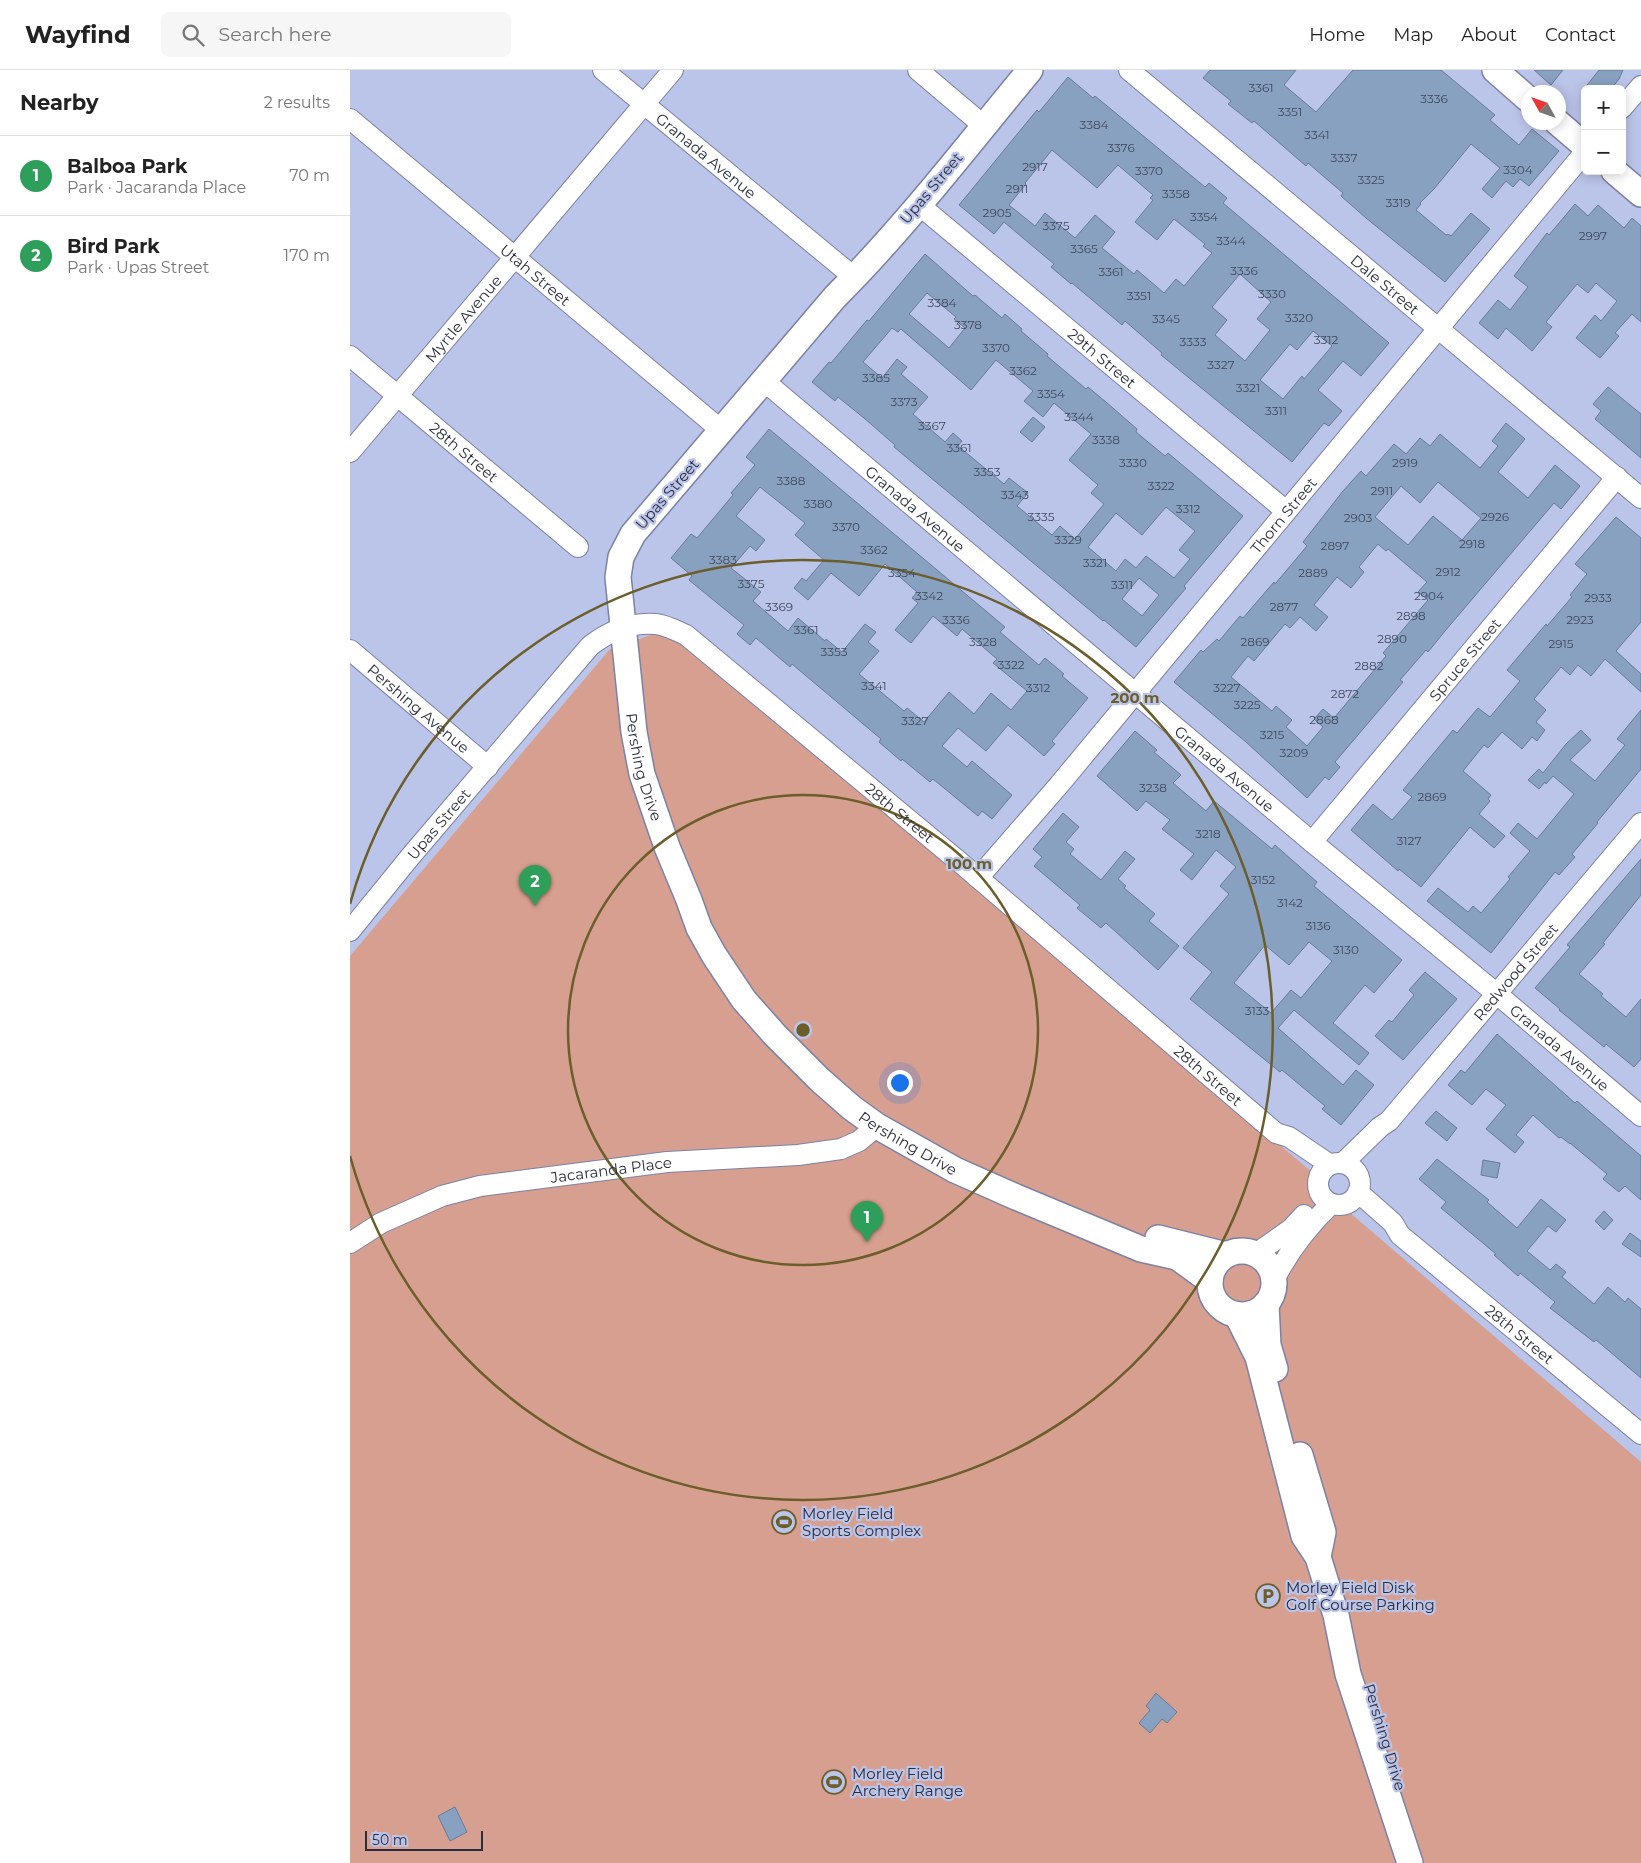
<!DOCTYPE html>
<html lang="en">
<head>
<meta charset="utf-8">
<style>
	body { margin:0; font-family:Montserrat,sans-serif; background:#f6f6f6; color:#222 }
	.controls { position:absolute; right:15px; top:15px; display:grid; overflow:hidden; border-radius:8px; box-shadow:0 2px 12px #0003 }
	.controls button { width:45px; height:45px; display:grid; place-items:center; padding:0; border:0; border-bottom:1px solid #e0e0e0; background:#fff; color:#222; font:25px sans-serif }
	.compass { position:absolute; left:1171px; top:15px; width:45px; height:45px; border-radius:50%; background:#fff; box-shadow:0 2px 12px #0003; rotate:310deg }
	.scale { position:absolute; left:15px; bottom:12px; width:118px; box-sizing:border-box; padding-left:5px; border:2px solid #292c3b; border-top:0; font-size:14px; line-height:18px; white-space:nowrap; color:#292c3b; -webkit-text-stroke:4px #bbc4e9; paint-order:stroke }
	.you { position:absolute; left:549px; top:1012px; width:18px; height:18px; margin:-12px; border:4px solid #fff; border-radius:50%; background:#1a73e8; box-shadow:0 0 0 8px #1a73e833 }
	.badge { display:grid; place-items:center; width:32px; height:32px; border-radius:50%; background:#2563eb; color:#fff; font-size:16px; font-weight:700 }
	.pin { position:absolute; translate:-50% -41px; filter:drop-shadow(0 1px 2px #0008) }
	.pin::after { content:''; position:absolute; top:26px; width:18px; height:15px; background:inherit; clip-path:polygon(0 0,100% 0,50% 100%) }
	.list { margin:0; padding:0; list-style:none }
	h2 { display:flex; justify-content:space-between; align-items:center; height:65px; margin:0; padding:0 20px; font-size:21px }
	h2 small { font-size:16px; font-weight:400; color:#767676 }
	.list li { display:grid; grid-template-columns:32px 1fr auto; gap:15px; align-items:center; box-sizing:border-box; height:80px; padding:0 20px; border-top:1px solid #e0e0e0 }
	.list b { display:block; font-size:19px; white-space:nowrap }
	.list p { margin:0; font-size:16px; white-space:nowrap; color:#767676 }
	.list em { font-size:16px; font-style:normal; color:#767676 }
	.icon { flex:none; width:28px; height:28px; fill:none; stroke:currentColor; stroke-width:2; stroke-linecap:round; stroke-linejoin:round }
	.map { position:relative; flex:none; width:1291px; height:1793px; overflow:hidden }
	header { display:flex; align-items:center; gap:30px; box-sizing:border-box; height:70px; padding:0 25px; background:#fff; border-bottom:1px solid #e0e0e0 }
	header strong { font-size:24px }
	nav { display:flex; gap:28px; margin-inline-start:auto; font-size:18px }
	.search { width:350px; height:45px; background:#f6f6f6; display:flex; align-items:center; gap:12px; box-sizing:border-box; padding:0 18px; border-radius:8px; color:#767676; font-size:19px }
	main { display:flex }
	aside { flex:1; background:#fff }
	.map>svg:first-child { display:block }
	.green { fill:#d79f90 }
	.building { fill:#89a1c0; stroke:#657c9a; fill-rule:evenodd }
	.lines { fill:none; stroke-linecap:round; stroke-linejoin:round }
	.minor-casing { stroke:#7b82a5; stroke-width:22 }
	.major-casing { stroke:#7b82a5; stroke-width:28 }
	.minor { stroke:#fff; stroke-width:20 }
	.major { stroke:#fff; stroke-width:25 }
	.ring { fill:none; stroke:#6b5e2b; stroke-width:2.5 }
	.labels { text-anchor:middle; dominant-baseline:central; stroke-width:4.5; stroke-linejoin:round; paint-order:stroke }
	.number-label { font-size:12px; fill:#41495c }
	.street-label { font-size:15px; fill:#292c3b; stroke:#bbc4e9 }
	.poi-label { font-size:15px; fill:#292c3b; stroke:#bbc4e9; text-anchor:start }
	.centre { fill:#6b5e2b; stroke:#bbc4e9; stroke-width:2.5 }
	.ring-label { font-size:15px; text-anchor:middle; font-weight:bold; fill:#6b5e2b; stroke:#bbc4e9; stroke-width:4.5; stroke-linejoin:round; paint-order:stroke }
</style>
</head>
<body>
<header>
<strong>Wayfind</strong>
<div class="search"><svg class="icon" aria-label="search" viewBox="0 0 24 24"><circle cx="10" cy="10" r="6"/><path d="M15 15l6 6"/></svg>Search here</div>
<nav><a>Home</a><a>Map</a><a>About</a><a>Contact</a></nav>
</header>
<main>
<aside>
<h2>Nearby<small>2 results</small></h2>
<ul class="list">
<li><span class="badge" style="background:#2e9e5b">1</span><div><b>Balboa Park</b><p>Park · Jacaranda Place</p></div><em>70 m</em></li>
<li><span class="badge" style="background:#2e9e5b">2</span><div><b>Bird Park</b><p>Park · Upas Street</p></div><em>170 m</em></li>
</ul>
</aside>
<div class="map">
<svg width="1291" height="1793" viewBox="0 0 1291 1793">
	<rect width="100%" height="100%" fill="#bbc4e9"/>
	<!-- green -->
	<path class="green" d="M303,547L976,1114L971,1118L1291,1392V1793H0V886L260,579L301,565Z"/>
	<!-- building -->
	<path class="building" d="M860,0H946L934,15L966,42L1003,0H1091L1145,45L1140,50L1169,75L1182,59L1209,81L1179,116L1170,109L1163,117L1156,111L1142,128L1132,119L1150,98L1121,74L1084,119L1070,133L1071,134L1066,140L1096,165L1098,164L1101,166L1121,143L1140,159L1095,212L1016,148L991,126L993,123L958,93L956,96L904,51L902,53L878,34L881,31L853,8Z
		M1184,0H1213L1201,15Z
		M1249,0H1273L1269,9L1261,19H1234Z
		M718,7L743,28L745,26L855,117L859,113L877,128L873,133L1039,273L1011,306L993,291L968,320L992,341L979,356L974,353L942,392L811,285L812,283L775,251L772,255L722,213L721,214L701,197L704,194L654,152L644,164L609,135L687,40L689,42ZM702,80L747,118L768,95L803,125L800,128L803,130L785,152L807,170L824,149L855,174L853,176L862,183L834,216L826,209L814,223L787,200L784,204L752,178L765,162L745,145L725,168L695,143L685,156L659,135L676,114L675,113ZM890,204L921,232L907,249L920,260L895,291L865,265L877,250L862,237ZM963,261L982,276L954,309L952,306L933,329L910,310L940,274L947,280Z
		M1225,134L1238,146L1248,135L1274,158L1282,148L1291,156V252L1282,244L1265,263L1269,266L1250,288L1226,268L1245,245L1251,251L1267,231L1246,213L1238,223L1227,214L1196,252L1202,257L1182,281L1156,258L1148,269L1129,253L1148,230L1160,240L1178,217L1164,206L1197,163L1199,165Z
		M575,184L623,226L625,225L652,248L655,244L672,259L671,261L698,284L697,286L736,319L738,317L756,332L787,359L786,362L815,386L818,383L893,446L834,516L836,518L786,577L754,550L753,551L544,377L545,375L514,348L488,327L485,331L462,312L479,292L481,293L517,250L519,251ZM577,223L606,247L604,249L615,258L599,278L559,244ZM542,258L548,262L551,259L621,320L646,290L683,321L674,331L693,347L704,333L741,364L719,390L748,415L741,423L754,434L725,469L710,456L702,465L667,436L678,423L659,408L654,414L608,376L612,371L603,363L595,372L563,344L578,327L551,304L557,297L547,289L532,308L513,292ZM816,437L845,461L829,480L840,489L824,508L796,486L786,498L775,489L766,501L738,477L766,443L792,465ZM789,508L809,525L792,546L772,529Z
		M1258,317L1291,344V388L1245,349L1251,341L1243,334Z
		M683,347L695,357L682,372L670,362Z
		M1156,353L1175,369L1148,402L1178,428L1205,395L1230,416L1211,439L1204,433L1095,561L1078,582L1076,580L1050,610L1053,612L985,692L990,697L979,710L975,707L957,728L896,672L824,612L851,580L853,582L867,569L869,571L890,546L893,548L924,512L925,514L957,476L953,472L993,421L1011,401L1016,406L1044,374L1056,384L1070,368L1080,376L1090,364L1130,398L1148,376L1142,371ZM1088,412L1131,448L1112,470L1083,446L1058,475L1025,447L1051,416L1070,433ZM1028,474L1036,481L1038,479L1077,512L1068,522L1078,530L1033,583L1036,586L984,648L973,639L964,649L973,657L957,676L936,657L942,650L926,636L922,641L881,607L898,586L904,591L935,554L940,558L950,547L966,561L978,547L964,535L987,507L1001,518L1014,502L1009,497Z
		M419,359L655,557L650,562L689,595L695,588L714,604L712,606L738,628L702,671L705,674L694,686L658,655L636,681L608,658L592,676L617,697L622,691L662,725L642,749L632,741L628,746L583,709L580,712L552,689L551,691L529,672L531,669L442,594L440,597L406,568L400,575L387,564L394,555L339,510L342,506L321,488L341,464L347,468L383,425L381,423L405,395L396,387ZM410,417L455,453L445,465L474,490L456,511L452,508L444,518L458,530L481,503L509,526L535,494L567,522L562,528L568,533L545,560L561,573L583,546L607,566L612,559L647,589L643,593L677,621L661,640L641,623L624,644L599,622L574,652L557,638L554,641L509,604L529,581L518,572L526,562L515,554L492,582L476,569L475,571L448,548L438,561L403,531L411,522L381,498L400,476L406,481L415,470L386,446Z
		M1266,447L1291,468V552L1266,581L1291,604V622L1255,589L1241,606L1228,595L1220,605L1211,597L1184,629L1196,640L1186,652L1195,660L1187,671L1182,667L1172,679L1152,662L1138,678L1134,675L1113,701L1141,725L1138,729L1140,731L1129,744L1155,766L1144,778L1120,757L1071,817L1049,799L1048,801L1001,760L1023,734L1042,750L1062,727L1053,720L1103,660L1107,663L1128,638L1140,647L1170,611L1157,600L1196,554L1197,556L1222,527L1220,525L1237,504L1225,494Z
		M1291,640V699L1247,752L1248,753L1222,784L1225,787L1209,805L1205,802L1141,883L1077,831L1088,818L1118,842L1123,836L1131,843L1160,809L1158,807L1180,781L1160,763L1168,753L1187,769L1224,724L1203,706L1196,714L1195,712L1189,719L1178,710L1189,699L1193,703L1216,674L1231,660L1241,670L1220,690L1245,711L1275,675L1267,669Z
		M785,661L807,680L804,682L831,705L823,713L856,741L864,731L922,779L925,775L967,812L964,816L1052,890L1024,923L1015,915L983,953L1019,983L1009,995L944,940L928,958L993,1015L1006,1000L1024,1015L991,1055L972,1039L975,1036L932,1000L930,1002L840,929L862,902L833,878L879,824L870,816L886,797L866,780L842,810L830,800L844,784L812,759L820,750L796,731L787,741L747,706ZM959,872L982,891L951,928L941,920L921,943L884,913L915,875L939,895Z
		M713,743L729,757L716,772L724,779L720,784L751,810L775,781L785,789L768,809L776,816L774,818L805,844L799,851L829,876L808,900L756,853L751,858L727,838L730,835L684,796L692,787L683,779Z
		M1291,789V825L1253,873L1255,874L1229,904L1253,924L1251,926L1276,947L1291,929V989L1284,997L1256,974L1254,977L1209,940L1210,939L1185,918L1220,877L1217,875Z
		M1075,902L1107,929L1053,990L1025,966L1039,950L1042,952L1064,925L1059,920Z
		M1147,964L1225,1033L1227,1031L1291,1086V1130L1275,1116L1269,1122L1253,1109L1257,1104L1220,1073V1074L1211,1067L1209,1068L1183,1045L1166,1065L1174,1072L1165,1083L1136,1059L1156,1035L1136,1019L1122,1035L1098,1015L1111,1000L1115,1003Z
		M1086,1041L1107,1058L1097,1071L1075,1053Z
		M1087,1089L1139,1130L1137,1132L1167,1158L1191,1129L1216,1150L1206,1162L1198,1156L1177,1181L1200,1200L1206,1194L1216,1202L1212,1207L1244,1234L1258,1217L1275,1232L1278,1228L1291,1239V1308L1246,1270L1244,1272L1200,1238L1205,1232L1170,1203L1168,1206L1144,1185L1146,1184L1091,1138L1096,1132L1069,1109Z
		M1133,1090L1150,1093L1147,1108L1131,1105Z
		M1254,1141L1263,1150L1254,1160L1245,1151Z
		M1280,1163L1291,1171V1187L1272,1174Z
		M806,1623L827,1642L817,1653L812,1649L800,1663L789,1653L800,1640L796,1636Z
		M105,1737L117,1762L100,1771L88,1746Z"/>
	<g class="lines">
		<!-- minor casing -->
		<g class="minor-casing">
			<g id="minor">
				<path id="s1" d="M253,0L505,208"/>
				<path d="M568,0L634,56"/>
				<path id="s2" d="M779,0L1291,428"/>
				<path d="M1272,38L1291,16"/>
				<path id="s3" d="M0,49L371,360"/>
				<path id="s4" d="M568,134L936,441"/>
				<path id="s5" d="M0,286L228,477"/>
				<path id="s6" d="M414,311L962,772L1147,924L1291,1046"/>
				<path id="s7" d="M0,382L323,0"/>
				<path id="s8" d="M0,580L138,697"/>
				<path id="s9" d="M962,772L1267,407"/>
				<path id="s10" d="M628,808L709,715L1235,82"/>
				<path id="s11" d="M0,861L60,787L240,576C259,561 282,552 306,554C316,555 327,561 336,565L612,794L926,1063L939,1067L979,1094"/>
				<circle cx="989" cy="1114" r="21"/>
				<path id="s12" d="M993,1093L1030,1057L1039,1051L1291,753"/>
				<path id="s13" d="M1008,1122L1043,1153L1050,1165L1291,1364"/>
				<path id="s14" d="M0,1173L31,1153L92,1126L130,1116L317,1092L448,1085L491,1079L509,1071L527,1056"/>
				<path d="M906,1185L914,1178L941,1159L954,1145"/>
				<path d="M923,1212C938,1182 957,1157 981,1134"/>
			</g>
		</g>
		<!-- major casing -->
		<g class="major-casing">
			<g id="major">
				<path id="s15" d="M680,0C617,76 555,157 485,227L283,464L271,487L268,507L284,662L292,704L317,777L339,830L349,858L364,885L394,930L425,965L470,1010L502,1038L527,1056L605,1100L666,1127L791,1179L827,1187L860,1211"/>
				<path d="M1145,0L1178,29"/>
				<path d="M1207,52L1235,76"/>
				<path d="M1264,101L1291,124"/>
				<path d="M808,1168L876,1185"/>
				<circle cx="892" cy="1213" r="32"/>
				<path d="M916,1234L918,1275L925,1299"/>
				<path d="M887,1245L908,1287L954,1466L968,1487L986,1545L998,1604L1060,1793"/>
				<path d="M950,1385L973,1462L968,1487"/>
			</g>
		</g>
		<!-- minor -->
		<use href="#minor" class="minor"/>
		<!-- major -->
		<use href="#major" class="major"/>
	</g>
	<!-- distance rings -->
	<g class="ring">
		<circle cx="453" cy="960" r="235"/>
		<path d="M0 834A470 470 0 1 1 0 1086"/>
	</g>
	<!-- icons -->
	<defs>
		<g id="stadium-ring" transform="scale(1.25)"><circle r="9.5" fill="#bbc4e9" stroke="#6b5e2b" stroke-width="1.5"/><path d="M0-5a6.5 5 0 1 0 0 10a6.5 5 0 1 0 0-10ZM-3.5-1.8h7v3.6h-7Z" fill="#6b5e2b"/></g>
		<g id="parking-ring" transform="scale(1.25)"><circle r="9.5" fill="#bbc4e9" stroke="#6b5e2b" stroke-width="1.5"/><path d="M-3.5-5.5H1a3.5 3.5 0 0 1 0 7H-1V5.5H-3.5ZM-1-3.4V-.6H.8a1.4 1.4 0 0 0 0-2.8Z" fill="#6b5e2b"/></g>
	</defs>
	<g fill-rule="evenodd">
		<use href="#stadium-ring" x="434" y="1452"/>
		<use href="#parking-ring" x="918" y="1526"/>
		<use href="#stadium-ring" x="484" y="1712"/>
	</g>
	<g class="labels">
		<!-- number labels -->
		<g class="number-label">
			<text x="911" y="17">3361</text>
			<text x="1084" y="28">3336</text>
			<text x="940" y="41">3351</text>
			<text x="744" y="54">3384</text>
			<text x="967" y="64">3341</text>
			<text x="771" y="77">3376</text>
			<text x="994" y="87">3337</text>
			<text x="685" y="96">2917</text>
			<text x="1168" y="99">3304</text>
			<text x="799" y="100">3370</text>
			<text x="1021" y="109">3325</text>
			<text x="667" y="118">2911</text>
			<text x="826" y="123">3358</text>
			<text x="1048" y="132">3319</text>
			<text x="647" y="142">2905</text>
			<text x="854" y="146">3354</text>
			<text x="706" y="155">3375</text>
			<text x="1243" y="165">2997</text>
			<text x="881" y="170">3344</text>
			<text x="734" y="178">3365</text>
			<text x="894" y="200">3336</text>
			<text x="761" y="201">3361</text>
			<text x="922" y="223">3330</text>
			<text x="789" y="225">3351</text>
			<text x="592" y="232">3384</text>
			<text x="949" y="247">3320</text>
			<text x="816" y="248">3345</text>
			<text x="618" y="254">3378</text>
			<text x="976" y="269">3312</text>
			<text x="843" y="271">3333</text>
			<text x="646" y="277">3370</text>
			<text x="871" y="294">3327</text>
			<text x="673" y="300">3362</text>
			<text x="526" y="307">3385</text>
			<text x="898" y="317">3321</text>
			<text x="701" y="323">3354</text>
			<text x="554" y="331">3373</text>
			<text x="926" y="340">3311</text>
			<text x="729" y="346">3344</text>
			<text x="582" y="355">3367</text>
			<text x="756" y="369">3338</text>
			<text x="609" y="377">3361</text>
			<text x="783" y="392">3330</text>
			<text x="1055" y="392">2919</text>
			<text x="637" y="401">3353</text>
			<text x="441" y="410">3388</text>
			<text x="811" y="415">3322</text>
			<text x="1032" y="420">2911</text>
			<text x="665" y="424">3343</text>
			<text x="468" y="433">3380</text>
			<text x="838" y="438">3312</text>
			<text x="691" y="446">3335</text>
			<text x="1145" y="446">2926</text>
			<text x="1008" y="447">2903</text>
			<text x="496" y="456">3370</text>
			<text x="718" y="469">3329</text>
			<text x="1122" y="473">2918</text>
			<text x="985" y="475">2897</text>
			<text x="524" y="479">3362</text>
			<text x="373" y="489">3383</text>
			<text x="745" y="492">3321</text>
			<text x="1098" y="501">2912</text>
			<text x="552" y="502">3354</text>
			<text x="963" y="502">2889</text>
			<text x="401" y="513">3375</text>
			<text x="772" y="514">3311</text>
			<text x="579" y="525">3342</text>
			<text x="1079" y="525">2904</text>
			<text x="1248" y="527">2933</text>
			<text x="429" y="536">3369</text>
			<text x="934" y="536">2877</text>
			<text x="1061" y="545">2898</text>
			<text x="606" y="549">3336</text>
			<text x="1230" y="549">2923</text>
			<text x="456" y="559">3361</text>
			<text x="1042" y="568">2890</text>
			<text x="633" y="571">3328</text>
			<text x="905" y="571">2869</text>
			<text x="1211" y="573">2915</text>
			<text x="484" y="581">3353</text>
			<text x="661" y="594">3322</text>
			<text x="1019" y="595">2882</text>
			<text x="524" y="615">3341</text>
			<text x="688" y="617">3312</text>
			<text x="877" y="617">3227</text>
			<text x="995" y="623">2872</text>
			<text x="897" y="634">3225</text>
			<text x="974" y="649">2868</text>
			<text x="565" y="650">3327</text>
			<text x="922" y="664">3215</text>
			<text x="944" y="682">3209</text>
			<text x="803" y="717">3238</text>
			<text x="1082" y="726">2869</text>
			<text x="858" y="763">3218</text>
			<text x="1059" y="770">3127</text>
			<text x="913" y="809">3152</text>
			<text x="940" y="832">3142</text>
			<text x="968" y="855">3136</text>
			<text x="996" y="879">3130</text>
			<text x="907" y="940">3133</text>
		</g>
		<!-- street labels -->
		<g class="street-label">
			<text stroke="none"><textPath href="#s1" startOffset="134">Granada Avenue</textPath></text>
			<text transform="translate(581 118) rotate(-50)">Upas Street</text>
			<text stroke="none"><textPath href="#s3" startOffset="242">Utah Street</textPath></text>
			<text stroke="none"><textPath href="#s2" startOffset="334">Dale Street</textPath></text>
			<text stroke="none"><textPath href="#s7" startOffset="175">Myrtle Avenue</textPath></text>
			<text stroke="none"><textPath href="#s4" startOffset="240">29th Street</textPath></text>
			<text stroke="none"><textPath href="#s5" startOffset="149">28th Street</textPath></text>
			<text transform="translate(317 424) rotate(-49)">Upas Street</text>
			<text stroke="none"><textPath href="#s6" startOffset="198">Granada Avenue</textPath></text>
			<text stroke="none"><textPath href="#s10" startOffset="474">Thorn Street</textPath></text>
			<text stroke="none"><textPath href="#s9" startOffset="238">Spruce Street</textPath></text>
			<text stroke="none"><textPath href="#s8" startOffset="90">Pershing Avenue</textPath></text>
			<text stroke="none"><textPath href="#s15" startOffset="849">Pershing Drive</textPath></text>
			<text stroke="none"><textPath href="#s6" startOffset="602">Granada Avenue</textPath></text>
			<text stroke="none"><textPath href="#s11" startOffset="754">28th Street</textPath></text>
			<text stroke="none"><textPath href="#s11" startOffset="139">Upas Street</textPath></text>
			<text stroke="none"><textPath href="#s12" startOffset="258">Redwood Street</textPath></text>
			<text stroke="none"><textPath href="#s6" startOffset="1038">Granada Avenue</textPath></text>
			<text stroke="none"><textPath href="#s11" startOffset="1159">28th Street</textPath></text>
			<text stroke="none"><textPath href="#s15" startOffset="1324">Pershing Drive</textPath></text>
			<text stroke="none"><textPath href="#s14" startOffset="275">Jacaranda Place</textPath></text>
			<text stroke="none"><textPath href="#s13" startOffset="216">28th Street</textPath></text>
			<text transform="translate(1035 1667) rotate(73)">Pershing Drive</text>
		</g>
		<!-- poi labels -->
		<g class="poi-label">
			<text x="452" y="1443">Morley Field<tspan x="452" dy="17">Sports Complex</tspan></text>
			<text x="936" y="1517">Morley Field Disk<tspan x="936" dy="17">Golf Course Parking</tspan></text>
			<text x="502" y="1703">Morley Field<tspan x="502" dy="17">Archery Range</tspan></text>
		</g>
	</g>
	<circle cx="453" cy="960" r="8" class="centre"/>
	<g class="ring-label">
		<text x="785" y="633">200 m</text>
		<text x="619" y="799">100 m</text>
	</g>
</svg>
<div class="controls">
<button>+</button>
<button>−</button>
</div>
<svg class="compass" viewBox="-18 -18 36 36"><path d="M0-13l5 13h-10z" fill="#e53935"/><path d="M0 13l5-13h-10z" fill="#767676"/></svg>
<div class="scale">50 m</div>
<div class="you"></div>
<div class="pin badge" style="left:517px;top:1172px;background:#2e9e5b">1</div>
<div class="pin badge" style="left:185px;top:836px;background:#2e9e5b">2</div>
</div>
</main>
</body>
</html>
